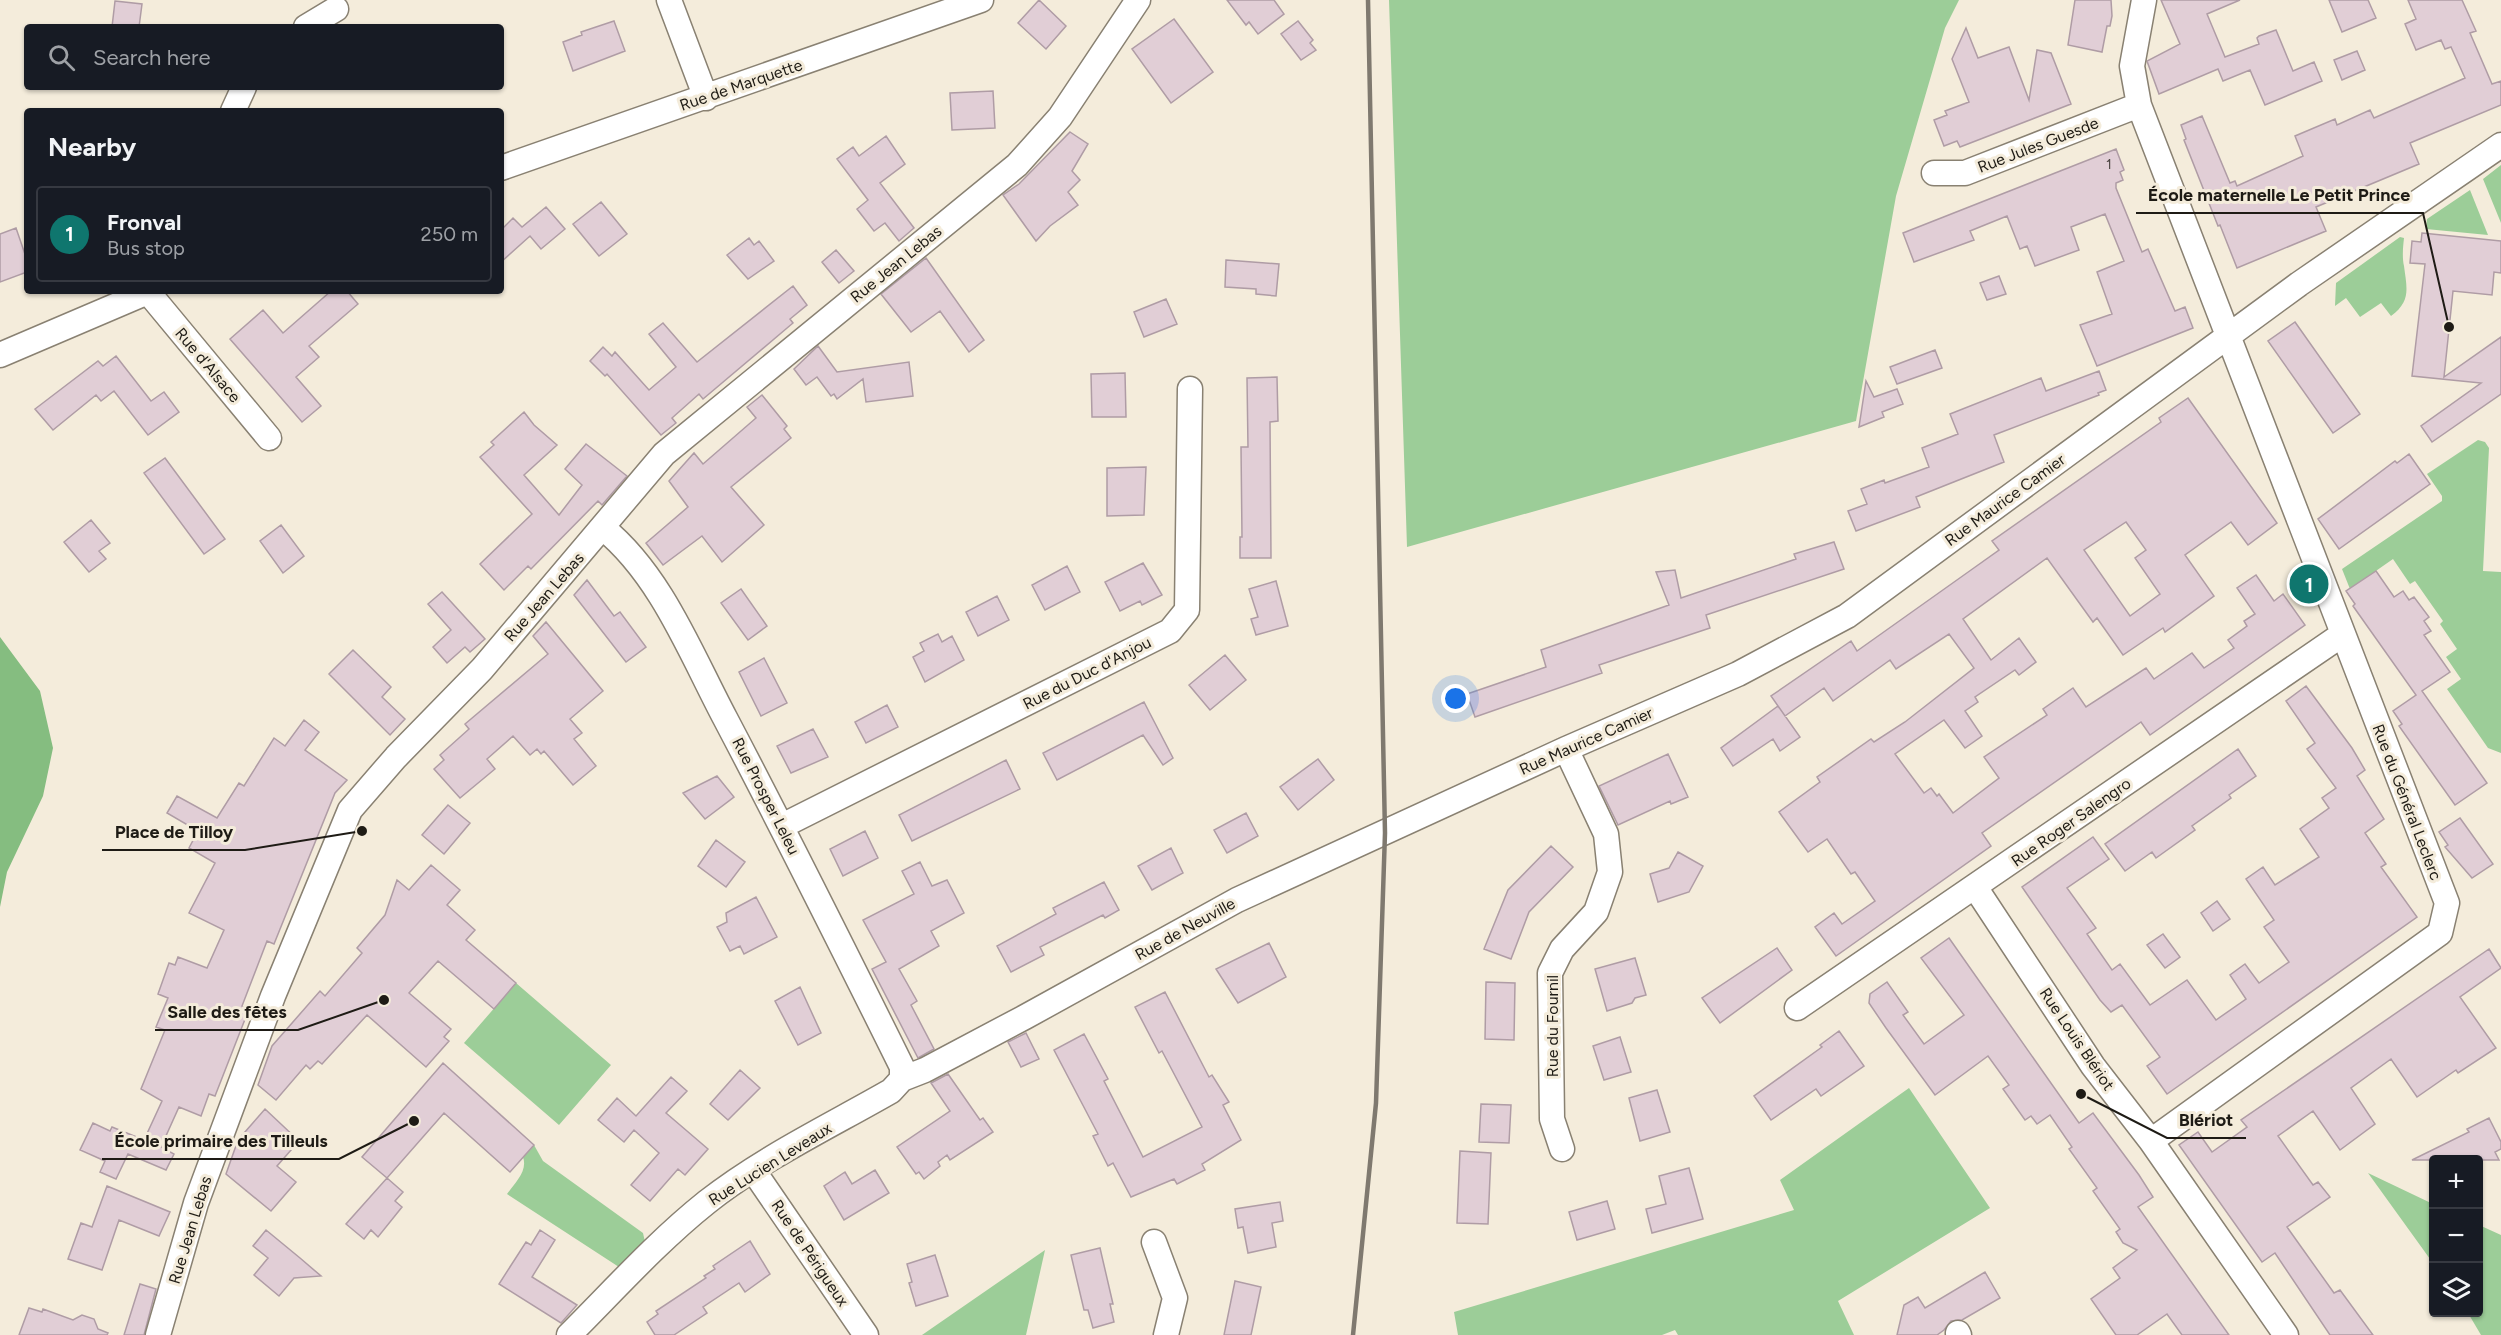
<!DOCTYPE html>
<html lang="en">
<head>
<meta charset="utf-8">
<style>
	body { margin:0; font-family:Figtree,sans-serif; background:#242831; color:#f1f3f6 }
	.controls { position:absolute; right:18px; bottom:18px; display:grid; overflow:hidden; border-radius:6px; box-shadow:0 2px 4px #0004 }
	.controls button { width:54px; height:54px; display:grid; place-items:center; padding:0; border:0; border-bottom:2px solid #363941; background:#171b24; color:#f1f3f6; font:30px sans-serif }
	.you { position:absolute; left:1456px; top:699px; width:21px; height:21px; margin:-15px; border:4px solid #fff; border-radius:50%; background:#1a73e8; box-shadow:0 0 0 9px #1a73e833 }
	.badge { display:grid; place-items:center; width:39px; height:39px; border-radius:50%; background:#0f766e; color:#fff; font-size:20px; font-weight:700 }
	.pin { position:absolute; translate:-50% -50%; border:3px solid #fff; box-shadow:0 2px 6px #0006 }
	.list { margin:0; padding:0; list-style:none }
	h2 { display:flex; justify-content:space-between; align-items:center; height:78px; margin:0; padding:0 24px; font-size:26px }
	h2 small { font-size:20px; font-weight:400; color:#9ea1a6 }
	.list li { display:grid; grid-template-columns:39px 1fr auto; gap:18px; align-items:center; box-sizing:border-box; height:96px; margin:0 12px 12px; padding:0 12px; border:2px solid #363941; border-radius:6px }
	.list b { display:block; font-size:22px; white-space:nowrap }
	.list p { margin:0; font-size:20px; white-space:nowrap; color:#9ea1a6 }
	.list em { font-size:20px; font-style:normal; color:#9ea1a6 }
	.icon { flex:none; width:33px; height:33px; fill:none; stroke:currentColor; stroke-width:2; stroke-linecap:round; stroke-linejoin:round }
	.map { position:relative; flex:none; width:2501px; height:1335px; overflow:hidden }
	.search { position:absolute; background:#171b24; box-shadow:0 2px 4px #0004; left:24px; top:24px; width:480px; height:66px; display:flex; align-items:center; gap:15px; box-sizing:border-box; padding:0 21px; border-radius:6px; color:#9ea1a6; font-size:22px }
	.panel { position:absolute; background:#171b24; box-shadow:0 2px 4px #0004; left:24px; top:108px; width:480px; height:186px; border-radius:6px }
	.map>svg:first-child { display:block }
	.green { fill:#9ccd98 }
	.forest { fill:#85bd80 }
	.building { fill:#e1ced6; stroke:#af9ca5; stroke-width:1.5; fill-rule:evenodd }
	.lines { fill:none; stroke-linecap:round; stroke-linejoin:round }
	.minor-casing { stroke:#898172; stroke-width:27 }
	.minor { stroke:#fff; stroke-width:24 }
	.rail { stroke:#7f796f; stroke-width:4.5 }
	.labels { text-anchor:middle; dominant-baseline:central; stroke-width:6; stroke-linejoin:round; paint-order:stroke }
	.number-label { font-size:14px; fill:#4f4845 }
	.street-label { font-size:16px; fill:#1e1b15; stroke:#f4ecdb }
	.leader { fill:none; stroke:#1e1b15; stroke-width:2 }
	.callout-dot { fill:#1e1b15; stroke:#f4ecdb; stroke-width:2 }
	.callout-label { font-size:18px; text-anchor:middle; font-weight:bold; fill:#1e1b15; stroke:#f4ecdb; stroke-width:6; stroke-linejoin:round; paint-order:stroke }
</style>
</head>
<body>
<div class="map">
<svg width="2501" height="1335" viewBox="0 0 2501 1335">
	<rect width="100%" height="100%" fill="#f4ecdb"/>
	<!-- green -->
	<path class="green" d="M1389,0H1959L1945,28L1896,196L1856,421L1407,547Z
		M2501,165V223L2483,179Z
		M2470,190L2488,235L2426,229L2427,219Z
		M2400,237L2404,238C2403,247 2402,257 2404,266C2407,289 2411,301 2391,316L2381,303L2360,317L2346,298L2335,306L2336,283Z
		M2478,440L2485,442L2489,448L2483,571L2501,572V753L2488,748L2447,689L2461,679L2446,657L2457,649L2440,624L2443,621L2415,581L2410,584L2393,559L2350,589L2342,569L2442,501V496L2427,474Z
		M516,983L611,1065L559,1125L464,1043Z
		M1909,1088L1990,1208L1838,1301L1854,1335H1678L1675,1330L1662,1335H1458L1454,1312L1794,1210L1780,1180Z
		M534,1145L543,1161L643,1233L645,1242L622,1269L507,1194C515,1183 528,1171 523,1157Z
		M2368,1173L2433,1204V1256L2430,1259Z
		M2479,1225L2501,1235V1335H2481L2468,1313L2478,1312L2479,1287L2482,1284L2479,1279Z
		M1045,1250L1026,1335H922Z"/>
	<!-- forest -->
	<path class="forest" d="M0,637L40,691L53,748L43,796L7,872L0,907Z"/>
	<!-- building -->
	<path class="building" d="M1039,0L1066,26L1046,49L1018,23Z
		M1227,0H1274L1284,14L1258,34L1249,22L1246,25Z
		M2075,0H2111L2112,16L2110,26H2107L2102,52L2068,45Z
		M2161,0H2240L2207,14L2225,57L2259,44L2257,38L2259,36L2276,30L2293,71L2314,62L2322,81L2265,105L2250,70L2223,81L2218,69L2159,94L2147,61L2180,44Z
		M2329,0H2368L2376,18L2342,32Z
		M2408,0H2462L2476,31L2470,33L2492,84L2501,81V105L2410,143L2419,164L2316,207L2326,231L2237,268L2220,225L2218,226L2184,140L2186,139L2181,125L2202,116L2230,183L2235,181L2237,186L2303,156L2295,136L2335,119L2337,125L2370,110L2374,118L2465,78L2451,47L2445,49L2441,40L2416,50L2405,24L2416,19Z
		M115,1L142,4L139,27H112Z
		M1174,19L1213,72L1171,103L1132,49Z
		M614,21L625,51L573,71L563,42L582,35L581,32Z
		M1298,21L1313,40L1310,43L1316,50L1301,60L1281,34Z
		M1966,28L1978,58L2009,47L2029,100L2037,50L2051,53L2071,104L1960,147L1957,141L1944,146L1934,120L1947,115L1945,111L1969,102L1952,59Z
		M2357,51L2365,70L2342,80L2334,60Z
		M993,91L995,128L952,130L950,93Z
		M1070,132L1088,144L1072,171L1080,180L1068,192L1078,205L1050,226L1036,241L1003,195L1019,184Z
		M886,136L905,164L880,183L914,228L899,241L885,223L874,231L857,209L868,200L837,159L853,147L859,156Z
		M2116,149L2124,170L2120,172L2123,180L2116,183V188L2142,252L2148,249L2175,311L2185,307L2193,328L2097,366L2080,325L2112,314L2097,272L2124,261L2105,214L2071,227L2079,250L2035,266L2027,246L2020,249L2007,216L1970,231L1974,240L1914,262L1903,233Z
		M601,202L627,234L599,256L573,224Z
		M546,207L565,229L541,249L530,236L501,262V230L513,218L522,227Z
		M16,228L27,260V272L0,282V234Z
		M2422,233L2501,241V273L2494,272L2492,295L2453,291L2444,377L2501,337V394L2432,442L2421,426L2481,383L2412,376L2425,264L2410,263L2412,241L2421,242Z
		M749,238L754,245L759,241L774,261L748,279L727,255Z
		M836,250L854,271L839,283L822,262Z
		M926,258L984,340L969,352L940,311L911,332L881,294Z
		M1226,260L1279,264L1276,296L1256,294V289L1225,287Z
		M1999,276L2006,294L1987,300L1980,283Z
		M793,286L807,305L790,319L793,323L703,399L699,394L672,418L676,423L661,435L607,374L605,376L590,361L603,347L612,356L615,352L649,390L676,367L649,334L663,323L697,362Z
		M331,291H347L358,304L309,346L319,357L296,377L321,406L302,422L230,339L263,310L283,333Z
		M1166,299L1177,324L1144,337L1134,312Z
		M2295,322L2360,414L2333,433L2268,341Z
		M818,346L837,372L909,362L913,396L866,402L863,379L837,399L834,394L831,396L817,377L806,385L794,369Z
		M1935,350L1942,368L1897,384L1890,367Z
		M116,356L151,401L164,392L179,412L148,435L114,391L101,401L96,395L53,430L35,409L98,361L103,366Z
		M2099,371L2106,390L2098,393L2099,395L1994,435L2004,462L1916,497L1920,507L1856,531L1848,511L1867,504L1861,489L1884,480L1885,483L1929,467L1922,448L1958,434L1950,414L2041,378L2046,391Z
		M1125,373L1126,417H1092L1091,374Z
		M1277,377L1278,421L1270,422L1271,558H1240V537H1242L1241,447H1248L1247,378Z
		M1866,381L1874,397L1897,389L1903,404L1882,412L1884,417L1859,427Z
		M762,395L787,426L784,429L791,438L731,487L764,525L722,562L702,536L663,565L646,543L688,507L669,481L694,453L703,464L756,418L747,407Z
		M2188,398L2277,523L2248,545L2231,522L2185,555L2214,596L2165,632L2163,628L2123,655L2097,618L2093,622L2047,558L1963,619L1991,660L2019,638L2036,662L2019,675L2015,670L1975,697L1978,702L1965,711L1982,736L1965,748L1944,720L1895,754L1924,793L1931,788L1937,796L1939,794L1953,813L1999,778L1984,757L2047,715L2043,709L2073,688L2086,707L2146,668L2154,679L2192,653L2204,668L2234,648L2228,640L2247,626L2244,621L2255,614L2237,588L2256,575L2274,601L2283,594L2305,625L2150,735L2141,722L1982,833L1991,846L1836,956L1815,927L1834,913L1842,924L1875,901L1855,872L1851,874L1827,839L1808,852L1779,812L1820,782L1817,777L1871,739L1874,742L1905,722L1974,668L1949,634L1896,669L1890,660L1833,701L1824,688L1785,716L1771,696L1851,641L1857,651L1971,570L1999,550L1992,541L2161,422L2159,418ZM2126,522L2146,550L2135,558L2160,594L2130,616L2084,550Z
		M524,412L534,425L557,445L524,475L559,515L582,485L565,469L586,444L627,476L602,505L598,501L531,569L528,566L504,590L480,564L532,514L480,457L494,445L491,442Z
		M2409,454L2430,484L2339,549L2318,519L2395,461L2397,463Z
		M165,458L225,539L204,554L144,473Z
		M1146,467L1144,515L1107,516V468Z
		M91,520L110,543L99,551L106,559L89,572L64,542Z
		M281,525L304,556L283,573L260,541Z
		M1834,542L1844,569L1706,615L1710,628L1599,665L1602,673L1475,717L1467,694L1546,667L1541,650L1669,605L1656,572L1675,570L1681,598L1796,559L1794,554Z
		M1143,563L1162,595L1142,605L1140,601L1120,611L1105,582Z
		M1067,566L1080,592L1045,610L1032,585Z
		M2376,571L2394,597L2403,591L2409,600L2414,597L2429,617L2424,621L2431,631L2424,635L2450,672L2422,691L2487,783L2455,805L2399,726L2402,724L2393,711L2416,695L2353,606L2355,604L2346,591Z
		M587,580L614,616L620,612L646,647L626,662L574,595Z
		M1276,581L1288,626L1256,635L1251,619L1258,617L1249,589Z
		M741,589L767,626L748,640L721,603Z
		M442,592L485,639L470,652L465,647L447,663L433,647L451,630L428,604Z
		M997,596L1009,620L978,636L966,612Z
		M546,622L603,691L570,719L582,733L574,739L596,766L573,785L544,751L541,754L537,749L530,755L513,736L487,759L495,769L460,798L434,769L444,760L440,755L469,729L465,724L548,654L533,636Z
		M938,634L942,642L952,636L964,660L925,682L913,657L924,651L920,643Z
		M353,650L391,687L382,697L405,719L390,735L329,674Z
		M1225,655L1246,680L1210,710L1189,685Z
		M764,658L787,703L761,716L739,672Z
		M2306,686L2352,748L2365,770L2357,776L2384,819L2365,833L2386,864L2381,867L2417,917L2167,1094L2147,1066L2160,1057L2122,1005L2111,1012L2100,1000L2022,887L2093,837L2109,859L2067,888L2096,928L2087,934L2112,970L2120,964L2150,1005L2187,980L2216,1020L2246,999L2230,975L2245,964L2259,983L2289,962L2264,927L2274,920L2246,879L2263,867L2275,885L2319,857L2300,829L2329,808L2322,798L2336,788L2307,749L2315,743L2286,701Z
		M1144,702L1173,758L1163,765L1143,735L1057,780L1043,753Z
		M887,705L898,727L866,743L855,722Z
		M1778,706L1800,737L1780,751L1773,739L1733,766L1721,748Z
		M304,720L319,732L305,750L347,780L335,793L274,944L267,941L242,1006L249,1009L215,1096L209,1094L201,1116L179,1107L161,1147L174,1154L166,1170L128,1154L116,1179L100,1172L105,1161L80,1150L93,1123L110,1131L112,1127L144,1140L162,1101L141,1089L165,1030L156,1027L168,998L158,994L169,963L175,965L178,957L207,968L224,930L189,913L215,863L189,848L198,831L167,813L177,796L217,818L239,783L244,786L274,738L285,746Z
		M813,729L828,757L791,773L777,746Z
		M2238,749L2256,776L2229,795L2231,798L2192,826L2195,830L2156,858L2152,852L2125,871L2105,844Z
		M1668,754L1688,797L1671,804L1670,801L1618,825L1599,786Z
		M1318,759L1334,780L1298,810L1280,787Z
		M1006,760L1020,789L912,841L899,815Z
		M717,776L734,797L705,819L683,793Z
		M448,805L470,823L444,854L422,835Z
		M1246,813L1258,836L1227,853L1214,830Z
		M2460,818L2493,864L2472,878L2445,847L2448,845L2439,832Z
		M865,831L878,858L843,876L830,849Z
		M716,840L745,862L726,887L698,866Z
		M1551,846L1573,867L1529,912L1511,959L1484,949L1508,890Z
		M1171,848L1183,873L1152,890L1138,866Z
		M1678,852L1703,866L1689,892L1658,902L1650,874L1669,868Z
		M920,862L932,886L947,880L964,913L931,931L939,946L899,969L917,1001L911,1005L934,1049L918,1058L872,969L886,962L863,920L914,894L902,871Z
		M431,865L460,890L447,905L475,930L466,940L516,983L494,1009L438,961L409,993L451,1029L444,1037L449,1041L426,1067L367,1015L322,1064L318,1061L310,1069L306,1065L276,1100L258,1085L272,1046L320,991L325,996L362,953L357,948L385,915L397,880L409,890Z
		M1104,882L1119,910L1105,918L1103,915L1040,947L1044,955L1011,972L997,946L1056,914L1053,908Z
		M756,897L777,937L744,954L740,946L730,951L717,927L727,922L726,913Z
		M2217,901L2230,919L2213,931L2201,913Z
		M2163,934L2180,957L2165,968L2147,945Z
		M1949,938L2079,1123L2093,1113L2139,1175L2153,1197L2138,1207L2229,1335H2182L2167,1314L2137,1335H2116L2091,1299L2120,1278L2113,1268L2137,1250L2123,1243L2116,1232L2120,1229L2093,1191L2097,1188L2069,1149L2072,1147L2050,1115L2037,1124L2031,1116L2025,1120L2003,1089L2009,1085L1988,1056L1935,1095L1886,1028L1869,1003L1870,994L1887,982L1908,1012L1903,1015L1924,1044L1964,1015L1921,958Z
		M1269,943L1286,977L1238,1003L1216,969Z
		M1777,948L1792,970L1720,1023L1702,998Z
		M2489,949L2501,968L2460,997L2496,1048L2458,1073L2456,1070L2417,1097L2391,1059L2351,1088L2375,1124L2340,1150L2313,1111L2278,1136L2313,1185L2318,1182L2330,1197L2287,1227L2334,1293L2340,1290L2373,1335H2330L2275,1253L2262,1262L2179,1145L2198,1132L2212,1152L2247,1127L2241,1120Z
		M1635,958L1646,995L1635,998L1632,1003L1607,1011L1595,969Z
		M1486,982L1515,983L1514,1040L1485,1039Z
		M800,987L821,1033L798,1045L775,1001Z
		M1165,992L1209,1077L1212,1075L1229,1102L1223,1105L1241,1140L1202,1164L1205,1170L1177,1184L1174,1179L1131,1197L1113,1163L1108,1166L1093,1136L1098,1134L1054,1050L1084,1034L1108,1079L1104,1081L1143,1157L1202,1127L1162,1051L1159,1053L1135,1007Z
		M1839,1031L1864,1066L1821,1096L1816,1089L1771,1120L1754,1096L1822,1047L1820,1045Z
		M1026,1033L1039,1059L1021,1067L1008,1042Z
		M1620,1037L1631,1072L1604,1080L1593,1046Z
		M443,1063L534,1145L510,1172L444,1113L387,1178L362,1157Z
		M740,1070L760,1088L728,1120L710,1104Z
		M948,1074L980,1120L983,1118L993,1132L950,1160L947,1155L938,1162L940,1166L924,1179L919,1172L916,1174L897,1147L950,1111L931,1083Z
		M671,1077L687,1091L666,1113L708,1149L685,1175L678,1169L650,1201L631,1185L659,1153L634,1130L624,1142L598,1120L617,1098L636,1116Z
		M1657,1090L1670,1132L1640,1141L1629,1098Z
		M1481,1104L1511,1105L1509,1143L1479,1142Z
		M265,1109L299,1141L277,1166L296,1182L271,1211L226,1174L238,1140Z
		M2489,1118L2501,1142V1149L2495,1152L2499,1160H2412L2469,1132L2467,1129Z
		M1460,1151L1491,1153L1488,1224L1457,1223Z
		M1689,1168L1703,1219L1652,1233L1646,1209L1666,1204L1659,1176Z
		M875,1170L889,1193L844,1220L824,1186L845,1172L852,1184Z
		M387,1178L403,1192L395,1201L402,1207L378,1237L371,1230L364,1239L346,1224Z
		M107,1186L170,1212L159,1236L119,1220L102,1270L68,1259L81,1223L92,1227Z
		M1607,1201L1615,1229L1577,1240L1569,1212Z
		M1280,1202L1283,1221L1272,1223L1276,1247L1248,1253L1243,1227L1238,1228L1235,1209Z
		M266,1230L300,1258L321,1276L294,1278L279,1296L254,1275L268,1258L253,1246Z
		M540,1230L555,1240L532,1277L577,1305L561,1323L499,1284L526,1242L531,1245Z
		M750,1241L770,1274L745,1292L739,1283L703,1307L707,1313L674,1335H655L647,1322L658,1314L656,1311L706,1278L704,1276L715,1269L713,1266Z
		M1100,1248L1113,1304H1110L1114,1322L1093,1328L1088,1310H1084L1071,1255Z
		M935,1255L948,1296L916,1306L909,1283L912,1282L907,1264Z
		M1985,1272L2000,1298L1962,1320L1951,1321L1944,1330L1937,1335H1897L1904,1305L1918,1297L1925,1308Z
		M1235,1281L1261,1287L1251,1335H1224Z
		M140,1284L156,1289L144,1335H124Z
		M29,1308L42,1312L43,1309L73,1320L82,1315L94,1319L98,1329L108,1333L107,1335H19Z"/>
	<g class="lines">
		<!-- minor casing -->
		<g class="minor-casing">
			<path id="minor" d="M669,0L706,98
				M2144,0L2132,66L2139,105L2447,903L2440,933L2151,1141
				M306,27L336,9
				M233,111L244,87
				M501,168L981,0
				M1934,173H1965L2139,105
				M148,292L269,438
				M0,355L150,291
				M603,528C661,575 691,654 725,718C786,834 844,950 902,1067V1079
				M782,826L1170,631L1187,610L1190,389
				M1975,887L2093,1066L2151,1141L2286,1335
				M1797,1008L2343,634
				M1562,1149L1552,1119L1550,973L1562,949L1596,912L1610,872L1606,834L1566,749
				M753,1170L866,1335
				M1154,1242L1175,1298L1166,1335
				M1958,1333L1959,1335
				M158,1335L196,1203L273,996L350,810L396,757L482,669L664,454L1017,165L1060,117L1138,0
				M569,1335C614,1290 658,1241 707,1202C763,1158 830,1126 891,1091L902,1079L925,1070L1025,1017L1237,900L1566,749L1738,674L1847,616L2299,284L2501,145"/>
		</g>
		<!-- minor -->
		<use href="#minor" class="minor"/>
		<!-- rail -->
		<path class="rail" d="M1353,1335L1376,1103L1385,833L1368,0"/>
	</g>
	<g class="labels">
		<!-- number labels -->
		<g class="number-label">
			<text x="2109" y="164">1</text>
		</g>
		<!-- street labels -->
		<g class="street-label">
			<text transform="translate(741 85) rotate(-19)">Rue de Marquette</text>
			<text transform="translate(2038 145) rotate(-21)">Rue Jules Guesde</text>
			<text transform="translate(896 264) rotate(-39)">Rue Jean Lebas</text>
			<text transform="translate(208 365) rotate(50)">Rue d'Alsace</text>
			<text transform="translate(2005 500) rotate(-36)">Rue Maurice Camier</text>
			<text transform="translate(544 597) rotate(-49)">Rue Jean Lebas</text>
			<text transform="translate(1087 673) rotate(-27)">Rue du Duc d'Anjou</text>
			<text transform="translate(1586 741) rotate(-24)">Rue Maurice Camier</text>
			<text transform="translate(766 796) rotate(63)">Rue Prosper Leleu</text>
			<text transform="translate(2407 802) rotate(69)">Rue du Général Leclerc</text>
			<text transform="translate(2071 822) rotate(-35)">Rue Roger Salengro</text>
			<text transform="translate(1185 929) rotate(-29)">Rue de Neuville</text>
			<text transform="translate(1552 1026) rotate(-90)">Rue du Fournil</text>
			<text transform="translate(2077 1039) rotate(56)">Rue Louis Blériot</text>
			<text transform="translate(770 1164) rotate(-32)">Rue Lucien Leveaux</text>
			<text transform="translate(190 1230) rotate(-73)">Rue Jean Lebas</text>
			<text transform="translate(810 1253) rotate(56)">Rue de Périgueux</text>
		</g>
	</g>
	<!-- callouts -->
	<path class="leader" d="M2449 327L2423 213H2136M362 831L245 850H102M384 1000L298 1030H155M2081 1094L2167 1138H2246M414 1121L339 1159H102"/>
	<g class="callout-dot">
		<circle cx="2449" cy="327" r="6"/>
		<circle cx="362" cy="831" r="6"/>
		<circle cx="384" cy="1000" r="6"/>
		<circle cx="2081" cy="1094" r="6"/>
		<circle cx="414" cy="1121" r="6"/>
	</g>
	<g class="callout-label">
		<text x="2279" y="201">École maternelle Le Petit Prince</text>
		<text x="174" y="838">Place de Tilloy</text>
		<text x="227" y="1018">Salle des fêtes</text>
		<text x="2206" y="1126">Blériot</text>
		<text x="221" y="1147">École primaire des Tilleuls</text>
	</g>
</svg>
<div class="controls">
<button>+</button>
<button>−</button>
<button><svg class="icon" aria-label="layers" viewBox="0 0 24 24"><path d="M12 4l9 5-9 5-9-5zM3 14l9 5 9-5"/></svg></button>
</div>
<div class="you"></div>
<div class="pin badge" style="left:2309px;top:584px">1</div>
<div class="search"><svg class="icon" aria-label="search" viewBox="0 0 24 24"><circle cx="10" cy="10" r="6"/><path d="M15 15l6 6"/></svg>Search here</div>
<section class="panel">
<h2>Nearby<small></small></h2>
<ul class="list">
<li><span class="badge">1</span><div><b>Fronval</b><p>Bus stop</p></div><em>250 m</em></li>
</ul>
</section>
</div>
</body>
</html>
